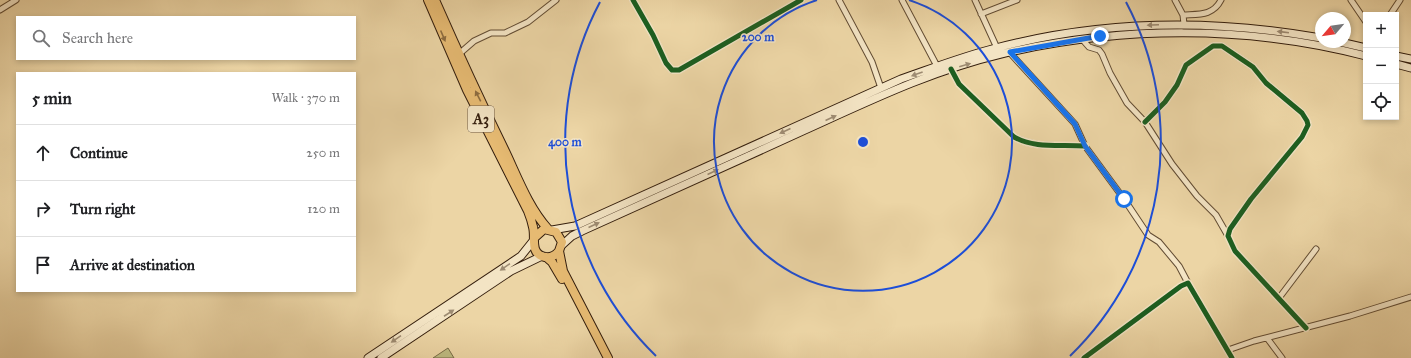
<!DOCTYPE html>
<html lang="en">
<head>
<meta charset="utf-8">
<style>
	body { margin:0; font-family:"IM FELL Great Primer",serif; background:#f6f6f6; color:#202124 }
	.controls { position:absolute; right:12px; top:12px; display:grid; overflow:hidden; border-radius:0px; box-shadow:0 2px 6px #0003 }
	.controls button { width:36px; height:36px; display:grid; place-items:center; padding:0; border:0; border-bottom:1px solid #e0e0e0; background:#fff; color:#202124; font:20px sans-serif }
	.compass { position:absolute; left:1315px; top:12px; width:36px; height:36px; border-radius:50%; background:#fff; box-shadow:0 2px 6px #0003; rotate:241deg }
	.stop { position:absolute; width:12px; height:12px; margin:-9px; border:3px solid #1a73e8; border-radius:50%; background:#fff }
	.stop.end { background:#1a73e8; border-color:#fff; box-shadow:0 1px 4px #0008 }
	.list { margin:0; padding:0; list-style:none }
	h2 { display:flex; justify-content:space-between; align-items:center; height:52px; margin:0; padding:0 16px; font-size:17px }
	h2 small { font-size:13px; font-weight:400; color:#757577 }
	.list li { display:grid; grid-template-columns:26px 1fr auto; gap:12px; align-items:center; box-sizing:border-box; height:56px; padding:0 16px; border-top:1px solid #e0e0e0 }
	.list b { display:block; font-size:15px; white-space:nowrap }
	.list em { font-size:13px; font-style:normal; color:#757577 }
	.icon { flex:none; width:22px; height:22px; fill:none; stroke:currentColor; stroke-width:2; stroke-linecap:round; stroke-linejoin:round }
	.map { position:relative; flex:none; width:1411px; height:358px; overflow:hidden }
	.search { position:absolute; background:#fff; box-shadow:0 2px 6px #0003; left:16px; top:16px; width:340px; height:44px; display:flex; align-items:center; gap:10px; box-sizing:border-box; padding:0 14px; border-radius:0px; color:#757577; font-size:15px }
	.panel { position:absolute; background:#fff; box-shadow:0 2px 6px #0003; left:16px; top:72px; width:340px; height:220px; border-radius:0px }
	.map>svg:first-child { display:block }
	.green { fill:#bebb82; stroke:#796c48 }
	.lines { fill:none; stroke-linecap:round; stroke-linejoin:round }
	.minor-casing { stroke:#624c33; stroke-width:7 }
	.secondary-casing { stroke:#341e0d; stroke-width:9 }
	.trunk-casing { stroke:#341e0d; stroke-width:10 }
	.minor { stroke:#f3e4c4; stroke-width:5 }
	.secondary { stroke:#f3e4c4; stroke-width:7 }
	.trunk { stroke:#e6ba72; stroke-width:8 }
	.cycleway-casing { stroke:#f3e4c4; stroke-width:8 }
	.cycleway { stroke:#1b5e20; stroke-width:5 }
	.oneway { fill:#9d8b72 }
	.oneway2 { fill:#8d6c40 }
	.route { stroke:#1a73e8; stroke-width:5 }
	.ring { fill:none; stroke:#1d4ed8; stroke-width:2 }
	.labels { text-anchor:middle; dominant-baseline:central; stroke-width:3; stroke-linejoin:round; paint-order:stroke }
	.shield { fill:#f3e4c4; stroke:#6d5944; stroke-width:1 }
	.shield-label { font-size:15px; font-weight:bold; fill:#341e0d }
	.centre { fill:#1d4ed8; stroke:#f3e4c4; stroke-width:2 }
	.ring-label { font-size:12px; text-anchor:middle; font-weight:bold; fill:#1d4ed8; stroke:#f3e4c4; stroke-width:3; stroke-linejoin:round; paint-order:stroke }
</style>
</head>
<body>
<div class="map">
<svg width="1411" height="358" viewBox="0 0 1411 358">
	<rect width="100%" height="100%" fill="#ecd5a5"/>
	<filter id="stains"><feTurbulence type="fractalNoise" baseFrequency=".005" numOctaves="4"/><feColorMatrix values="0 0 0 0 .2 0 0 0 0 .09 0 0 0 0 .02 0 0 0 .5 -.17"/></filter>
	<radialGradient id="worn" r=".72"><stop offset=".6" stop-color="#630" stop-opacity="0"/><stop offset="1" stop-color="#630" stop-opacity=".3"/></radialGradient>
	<!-- green -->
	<path class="green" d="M448,348L454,358H433Z"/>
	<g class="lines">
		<!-- minor casing -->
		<g class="minor-casing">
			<path id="minor" d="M633,0L653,35L666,63L672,70H679L801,0
				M839,0L872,62L881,88
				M902,0L938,68
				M975,0L997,48
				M1175,0L1183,15L1184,24
				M1351,0L1366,22
				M0,10L16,0
				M981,14L1017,0
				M1183,15C1199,14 1213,16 1221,0
				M1390,15L1400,0
				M1082,39L1089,47L1099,50L1102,54L1110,73L1127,103L1145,122L1172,164L1197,196L1216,215L1228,236
				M1010,53L1075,124L1085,146L1124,199L1148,235L1159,242L1179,266L1188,283
				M459,54L474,41L491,33H505L528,22L556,0
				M951,69L959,84L1014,137C1035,149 1061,144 1085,146
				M1145,122L1165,102L1177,85L1186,65L1213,46H1222L1253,67L1266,83L1302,113L1307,121L1308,125L1302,137L1251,199L1230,229L1228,236L1235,251L1306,328
				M1279,298L1316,249
				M1267,338L1282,358
				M1228,350L1254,341L1350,316L1411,297
				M1084,358L1181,286L1188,283L1232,358"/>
		</g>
		<!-- secondary casing -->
		<g class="secondary-casing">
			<path id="secondary" d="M1340,42L1366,48
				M1396,56L1411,59
				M1396,64L1411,68
				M552,230L575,226L901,79C933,68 964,56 996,48C1103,20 1213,19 1321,38
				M561,246L572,236L582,231C657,197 731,164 805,130C869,101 933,70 1001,54C1120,26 1247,25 1366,56
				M368,358L521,256L533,241
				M381,358L511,271L542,256"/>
		</g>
		<!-- trunk casing -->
		<g class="trunk-casing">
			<path id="trunk" d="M428,0L467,90L528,211C530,216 532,222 533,227C536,237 529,254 545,257C551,258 555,256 559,251L562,242L556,232L544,229L534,238
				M435,0C457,50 480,100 504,149C517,176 528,207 548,229
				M559,251L563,271L608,358
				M546,257L552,262L562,279"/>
		</g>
		<!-- minor -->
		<use href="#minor" class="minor"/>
		<!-- secondary -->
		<use href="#secondary" class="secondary"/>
		<!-- trunk -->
		<use href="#trunk" class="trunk"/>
		<!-- cycleway casing -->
		<g class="cycleway-casing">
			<path id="cycleway" d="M633,0L653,35L666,63L672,70H679L801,0
				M951,69L959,84L1014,137C1035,149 1061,144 1085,146
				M1145,122L1165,102L1177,85L1186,65L1213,46H1222L1253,67L1266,83L1302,113L1307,121L1308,125L1302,137L1251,199L1230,229L1228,236L1235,251L1306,328
				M1084,358L1181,286L1188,283L1232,358"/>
		</g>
		<!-- cycleway -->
		<use href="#cycleway" class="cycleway"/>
	</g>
	<!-- one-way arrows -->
	<defs><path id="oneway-solid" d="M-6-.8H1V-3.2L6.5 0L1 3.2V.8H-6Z"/></defs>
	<g class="oneway">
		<use href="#oneway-solid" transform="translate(1153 25) rotate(178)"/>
		<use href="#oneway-solid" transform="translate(1283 32) rotate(-173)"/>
		<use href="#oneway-solid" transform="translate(965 65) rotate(-16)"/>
		<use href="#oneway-solid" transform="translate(917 74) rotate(160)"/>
		<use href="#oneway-solid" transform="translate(831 118) rotate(-24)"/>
		<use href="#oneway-solid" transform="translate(785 131) rotate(156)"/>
		<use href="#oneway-solid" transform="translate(713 172) rotate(-24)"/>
		<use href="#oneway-solid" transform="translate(594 225) rotate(-24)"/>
		<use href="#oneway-solid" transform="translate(505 267) rotate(146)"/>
		<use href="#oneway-solid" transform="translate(449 313) rotate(-33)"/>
		<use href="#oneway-solid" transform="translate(396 339) rotate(146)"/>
	</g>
	<g class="oneway2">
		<use href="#oneway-solid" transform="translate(443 36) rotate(67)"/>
		<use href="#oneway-solid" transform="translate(478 96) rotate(-117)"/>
	</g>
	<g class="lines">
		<!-- route -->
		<path class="route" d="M1100,36L1010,52L1075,124L1085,146L1124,199"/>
	</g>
	<!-- distance rings -->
	<g class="ring">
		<path d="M909 0A149 149 0 1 1 817 0"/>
		<path d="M656 356A298 298 0 0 1 600 2M1126 2A298 298 0 0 1 1070 356"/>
	</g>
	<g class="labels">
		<!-- shield labels -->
		<rect class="shield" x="468" y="106" width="26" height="26" rx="3"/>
		<g class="shield-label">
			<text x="481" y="119">A3</text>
		</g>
	</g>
	<circle cx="863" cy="142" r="6" class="centre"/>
	<g class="ring-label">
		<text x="758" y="41">200 m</text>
		<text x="565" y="146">400 m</text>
	</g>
	<rect width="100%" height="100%" filter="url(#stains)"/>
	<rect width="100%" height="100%" fill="url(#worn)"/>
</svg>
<div class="controls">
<button>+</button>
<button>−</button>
<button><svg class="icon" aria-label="locate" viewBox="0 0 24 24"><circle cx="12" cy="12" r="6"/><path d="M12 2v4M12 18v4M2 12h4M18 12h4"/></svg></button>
</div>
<svg class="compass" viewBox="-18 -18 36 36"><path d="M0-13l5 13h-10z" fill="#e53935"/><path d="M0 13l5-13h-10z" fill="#757577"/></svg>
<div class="stop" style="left:1124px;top:199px"></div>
<div class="stop end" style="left:1100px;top:36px"></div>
<div class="search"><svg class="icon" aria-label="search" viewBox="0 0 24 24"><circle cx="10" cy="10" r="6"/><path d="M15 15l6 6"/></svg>Search here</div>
<section class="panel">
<h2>5 min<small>Walk · 370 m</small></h2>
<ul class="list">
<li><svg class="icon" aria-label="ahead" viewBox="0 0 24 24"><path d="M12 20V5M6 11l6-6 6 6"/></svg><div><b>Continue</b></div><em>250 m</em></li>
<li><svg class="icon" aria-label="right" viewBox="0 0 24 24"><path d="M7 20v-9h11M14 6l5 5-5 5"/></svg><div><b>Turn right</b></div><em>120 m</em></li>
<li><svg class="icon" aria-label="arrive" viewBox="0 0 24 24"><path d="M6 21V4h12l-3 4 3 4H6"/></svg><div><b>Arrive at destination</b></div></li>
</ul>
</section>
</div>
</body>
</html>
